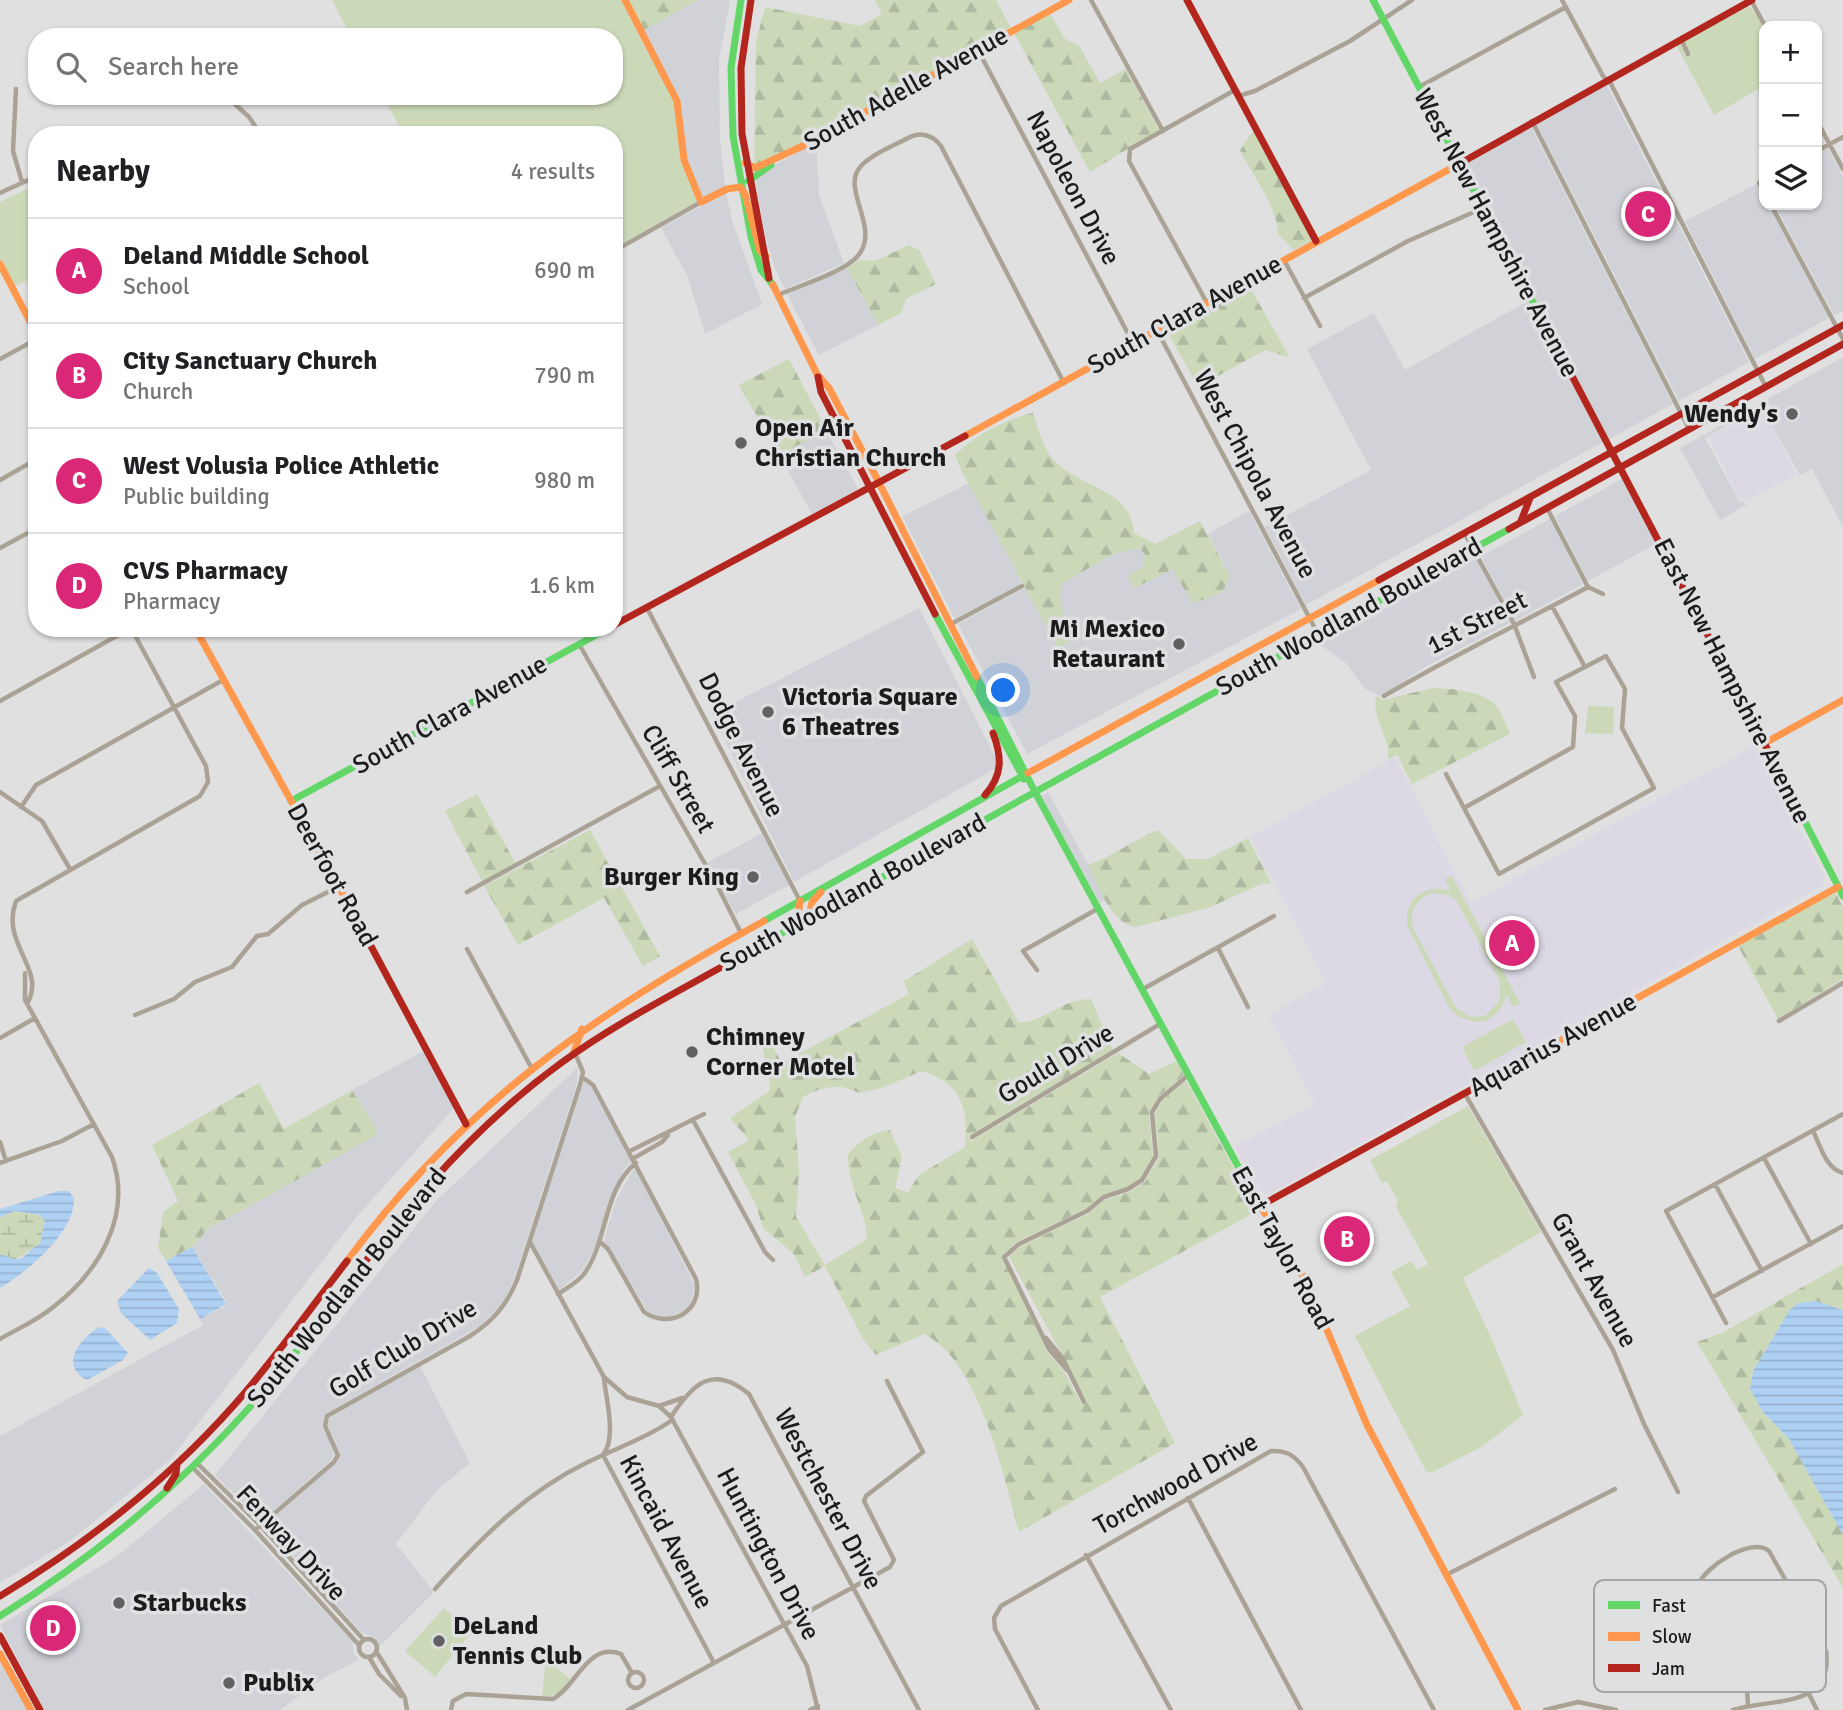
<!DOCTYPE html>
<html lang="en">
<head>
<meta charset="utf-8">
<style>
	body { margin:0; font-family:Signika,sans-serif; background:#f2f2f2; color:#202124 }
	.controls { position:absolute; right:21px; top:21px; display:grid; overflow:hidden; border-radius:14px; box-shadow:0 2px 5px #0004 }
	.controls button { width:63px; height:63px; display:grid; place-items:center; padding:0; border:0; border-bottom:2px solid #e0e0e0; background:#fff; color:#202124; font:35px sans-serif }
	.you { position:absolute; left:1004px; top:691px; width:24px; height:24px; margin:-18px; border:5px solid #fff; border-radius:50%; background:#1a73e8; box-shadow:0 0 0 10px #1a73e833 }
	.badge { display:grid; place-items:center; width:46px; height:46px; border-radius:50%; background:#db2777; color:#fff; font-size:23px; font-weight:700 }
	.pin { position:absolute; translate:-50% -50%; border:4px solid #fff; box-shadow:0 2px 7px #0006 }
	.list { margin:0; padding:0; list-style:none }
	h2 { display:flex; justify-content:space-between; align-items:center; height:91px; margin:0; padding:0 28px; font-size:30px }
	h2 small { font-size:23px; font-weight:400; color:#757577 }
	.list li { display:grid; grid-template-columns:46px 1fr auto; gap:21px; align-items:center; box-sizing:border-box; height:105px; padding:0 28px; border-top:2px solid #e0e0e0 }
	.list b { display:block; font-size:26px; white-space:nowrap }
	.list p { margin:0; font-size:23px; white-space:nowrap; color:#757577 }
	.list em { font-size:23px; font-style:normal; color:#757577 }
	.icon { flex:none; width:38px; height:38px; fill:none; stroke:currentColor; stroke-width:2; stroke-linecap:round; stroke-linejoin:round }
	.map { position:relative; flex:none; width:1843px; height:1710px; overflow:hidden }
	.search { position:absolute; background:#fff; box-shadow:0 2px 5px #0004; left:28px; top:28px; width:595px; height:77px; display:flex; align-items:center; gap:18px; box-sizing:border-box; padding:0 24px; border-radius:28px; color:#757577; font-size:26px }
	.panel { position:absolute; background:#fff; box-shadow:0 2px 5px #0004; left:28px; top:126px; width:595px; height:511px; border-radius:28px }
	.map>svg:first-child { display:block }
	.built { fill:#d0d2d7 }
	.education { fill:#dcd9e5 }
	.green { fill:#cbd9b9; fill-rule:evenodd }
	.forest { fill:url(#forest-firs); fill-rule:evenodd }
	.wetland { fill:url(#wetland-marsh) }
	.water { fill:url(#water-rules) }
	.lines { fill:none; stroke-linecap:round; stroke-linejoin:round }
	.street { stroke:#aaa294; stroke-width:4.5 }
	.fast { stroke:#63d668; stroke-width:7 }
	.slow { stroke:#ff974d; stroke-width:7 }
	.jam { stroke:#b3261e; stroke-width:7 }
	.poi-dot { fill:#616162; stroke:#dfe0e2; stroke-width:2.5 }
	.labels { text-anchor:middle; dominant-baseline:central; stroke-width:7; stroke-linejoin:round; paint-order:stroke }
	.street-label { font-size:26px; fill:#1c1c1d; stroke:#dfe0e2 }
	.poi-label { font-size:26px; font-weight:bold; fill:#1c1c1d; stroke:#dfe0e2; text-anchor:start }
	.key { fill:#dfe0e2; stroke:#a4a5a7; stroke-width:2 }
	.key-label { font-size:19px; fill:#1c1c1d }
</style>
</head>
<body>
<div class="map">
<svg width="1843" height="1710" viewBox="0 0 1843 1710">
	<defs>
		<pattern id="forest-firs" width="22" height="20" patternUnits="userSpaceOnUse" patternTransform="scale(1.75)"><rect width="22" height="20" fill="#cbd9b9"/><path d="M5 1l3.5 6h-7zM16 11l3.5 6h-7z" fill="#aeba9f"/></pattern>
		<pattern id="wetland-marsh" width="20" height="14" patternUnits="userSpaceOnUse" patternTransform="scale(1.75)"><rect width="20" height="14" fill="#cbd9b9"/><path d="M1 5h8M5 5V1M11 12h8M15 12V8" fill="none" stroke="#aeba9f"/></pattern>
		<pattern id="water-rules" width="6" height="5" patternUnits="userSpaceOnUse" patternTransform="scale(1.75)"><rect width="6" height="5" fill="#aed0f3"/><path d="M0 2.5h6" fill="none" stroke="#95b2d0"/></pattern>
	</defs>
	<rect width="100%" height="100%" fill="#e0e0e1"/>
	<!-- built -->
	<path class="built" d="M698,0H730L719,60L720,137L725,186L703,198L687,160L680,100L644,30Z
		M1606,84L1749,362L1679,401L1536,122Z
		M1530,125L1673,404L1609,439L1462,163Z
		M816,142L819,195L844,263L785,289L776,271L765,234L755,176Z
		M1828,148L1843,176V311L1834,315L1775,205H1817V155Z
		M1757,184L1764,205H1768L1829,318L1755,359L1685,221Z
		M726,192L732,220L762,304L705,334L687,275L661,228Z
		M1481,212L1603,442L1306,605L1265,527L1371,470L1307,349L1374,313L1405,370L1526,302L1478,213Z
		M847,268L878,325L819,355L787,294Z
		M1843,357V527L1812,469L1800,475L1761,406L1705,438L1739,501L1747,504L1779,486L1720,520L1680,448Z
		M827,431L858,489L812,514L779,455Z
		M1622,479L1658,543L1588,581L1555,516Z
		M970,483L1022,583L955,619L902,516Z
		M1249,511L1301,609L1027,754L958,624L1025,588L1058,648L1070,636L1064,623L1059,597L1062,583L1114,554L1138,548L1145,554L1144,565L1173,568L1226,567L1208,534Z
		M1550,519L1583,584L1515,621L1481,556Z
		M1476,559L1510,623L1423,668L1381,697L1364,688L1346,663L1319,644Z
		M919,608L1000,766L794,882L712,714Z
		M1048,792L1107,899L1100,903L1041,796Z
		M762,833L789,885L736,914L707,863Z
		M424,1051L454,1108L353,1221L171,1459L70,1541L0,1583V1436L203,1325L200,1319L224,1307L225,1300L192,1247L208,1229L377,1130L352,1090Z
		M578,1067L577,1084L514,1279L501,1306L480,1326L325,1414L322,1427L333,1448L334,1455L331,1460L261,1521L215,1475L437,1200Z
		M584,1082L591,1087L632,1162L625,1168L610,1198L598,1240L583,1270L559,1290L532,1240Z
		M635,1167L695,1286L690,1304L685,1310L669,1317H658L647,1310L604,1241L616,1200Z
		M420,1366L470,1463L436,1491L396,1544L434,1592L380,1646L375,1638L361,1632L265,1525L336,1463L341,1454L328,1425L329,1418Z
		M204,1484L353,1642V1652L359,1660L325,1677L280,1710H44L0,1625L116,1557Z
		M0,1661L27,1710H0Z"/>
	<!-- education -->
	<path class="education" d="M1762,409L1797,475L1745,502L1740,499L1708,437Z
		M1756,745L1825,878L1824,885L1268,1195L1260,1191L1235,1147L1315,1103L1268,1015L1326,983L1250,837L1395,757L1471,903Z"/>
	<!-- green -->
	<path class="green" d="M332,0H621L674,102L681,161L697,201L614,248V135H404L383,96H614V37H351Z
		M1748,6C1772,21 1764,61 1764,86L1714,115L1676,45Z
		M37,184V276L15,286L0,258V202Z
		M1588,706L1614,707L1613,734L1585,733Z
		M1452,876L1520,1003L1513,1007L1507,995L1499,1011L1488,1020L1475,1022L1457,1016L1448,1006L1407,925C1404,898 1426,883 1451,891L1445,879ZM1432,893L1449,895L1458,903L1500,982V1000L1485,1016L1471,1017L1456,1008L1413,928C1409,911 1416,899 1432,893Z
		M1513,1019L1526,1042L1474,1071L1462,1047Z
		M1468,1106L1541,1232L1463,1278L1494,1344L1523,1415L1483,1446L1431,1473L1426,1471L1355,1336L1410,1306L1391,1272L1411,1261L1417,1270L1428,1264L1396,1207L1398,1201L1387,1181L1382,1183L1370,1160Z
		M444,1608L472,1632L435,1677L405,1651Z
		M546,1660L570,1679C562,1690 557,1697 542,1696Z"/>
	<!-- forest -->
	<path class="forest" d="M628,0H698L644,30Z
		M875,0H996L1011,28L754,170L756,42L765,7L860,26L882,14Z
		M1050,13L1064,38L1080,47L1100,83L1126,69L1159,130L1090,172L1014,33Z
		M1253,131L1312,240L1294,250L1278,234C1279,209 1251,174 1240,150Z
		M909,245L919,250L936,284L906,299L901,313L878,325L847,268L859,260L875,261Z
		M1248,284L1290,358L1265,350L1198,387L1167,331Z
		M789,359L827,431L779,455L739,385Z
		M1033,413C1038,427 1043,449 1053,459C1080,490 1130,486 1134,533L1155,544L1200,521L1230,576C1224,596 1211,598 1192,603L1173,569L1134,588L1128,576L1144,565L1145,554L1138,548L1114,554L1062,583C1055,611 1071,623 1069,642L1058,648L961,470L955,455C974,436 1007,418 1033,413Z
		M1432,688C1451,688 1486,691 1498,708C1503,715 1506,726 1510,734L1412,784L1397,755L1388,759C1391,736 1371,720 1376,696L1383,700Z
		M477,794L516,864L482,881L445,811Z
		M590,830L660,956L643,966L604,898L518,945L484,886Z
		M1158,830L1186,859H1208L1248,838L1271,883L1261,884L1208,908L1135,927C1111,923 1098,885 1088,865C1113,856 1133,840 1158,830Z
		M1835,892L1843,907V979L1778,1019L1738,946Z
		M972,939L1019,1023C1046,1021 1061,999 1091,999L1113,1050L968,1136L971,1141L1118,1053L1149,1074L1177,1061L1184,1075L1158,1097L1149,1112L1153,1157L1140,1178L1127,1187L1103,1195L1086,1209L1018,1241L1002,1255L1047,1351L1065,1373L1082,1405L1087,1402L1009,1256L1021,1246L1088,1214L1105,1200L1129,1192L1145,1182L1159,1157L1155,1113L1163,1100L1186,1080L1233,1167L1261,1209L1100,1297L1175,1443L1019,1532C1004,1477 979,1360 924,1334L876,1355L864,1341L825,1266L805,1277L794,1254L763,1228L756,1205L728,1152L749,1140L730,1118L770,1091C770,1069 759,1051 763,1029L782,1063L909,994L904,981ZM922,1071C961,1083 969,1108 965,1147L919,1175L908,1192L895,1188L902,1157L890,1130C871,1132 861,1140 848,1154C847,1186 866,1210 867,1239L825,1265L796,1217L799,1169L795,1117L803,1097C822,1087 839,1082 859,1093L881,1088Z
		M259,1083L284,1129L352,1090L377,1130L375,1136L208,1229L192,1247L166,1261L158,1248L163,1212L178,1201L152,1145Z
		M1843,1264V1310L1838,1307L1782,1322L1753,1371L1750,1389L1763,1412L1789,1439L1843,1535V1588L1697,1342L1722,1333Z"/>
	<!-- wetland -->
	<path class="wetland" d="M9,1211L40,1215L45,1221L40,1244L15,1260L0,1255V1217Z"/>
	<!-- water -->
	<path class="water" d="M59,1191H69L74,1199C75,1232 26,1273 0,1288V1255C7,1255 12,1260 19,1259C28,1256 31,1247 40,1244L45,1221L40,1215L15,1211L0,1217V1209Z
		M192,1247L226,1304L200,1319L166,1261Z
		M149,1268L157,1273L179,1309L177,1323L150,1340L121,1313L117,1301Z
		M1816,1301L1843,1310V1535L1789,1439L1763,1412L1750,1389L1753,1371L1789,1311L1798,1303Z
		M100,1327L105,1328L128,1353L123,1360L87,1380C58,1366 81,1337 100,1327Z"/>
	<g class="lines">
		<!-- street -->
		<path class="street" d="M1091,0L1163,131
			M1562,0L1603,76L1611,84L1766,387
			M1751,0L1765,26
			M1681,39L1688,54
			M978,50L1134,345
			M1419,87L1566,7
			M16,89L13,151L22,182
			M226,96L249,117L261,135
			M1238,96L1255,91L1350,41L1412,0
			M1532,121L1689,429
			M1817,121L1843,169
			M1817,151L1843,137
			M1764,180L1759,183L1764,192
			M0,193L37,176
			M1771,205L1843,339
			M614,251L701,202
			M1284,260L1320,326
			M778,295C798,286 849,271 860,253C879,225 840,188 861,166C872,154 893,146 908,138C920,131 933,135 941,146L1064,383
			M1304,298L1408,241L1483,208
			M1207,303L1129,161L1130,149L1235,90
			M1158,332L1318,634
			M0,359L37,339
			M0,480L37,459
			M1547,508L1588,587L1603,594
			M1465,534L1514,624L1534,677
			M0,548L37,528
			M1552,606L1585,667
			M647,608L800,901
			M951,624L1022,586
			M579,644L716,883L741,933
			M1384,696C1451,656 1520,624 1588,587
			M0,701L131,628L206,766L208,782L200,796L16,901C0,944 46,968 28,1002
			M1446,774L1499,874L1654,788L1622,728L1625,689L1606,656L1556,682L1575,716L1573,747L1464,808
			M0,792L42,821L70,869
			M21,807L36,785L223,680
			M467,892L660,786
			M1218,948L1248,1007
			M467,949L531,1067
			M1037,970L1023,951L1099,908
			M1143,989L1274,916
			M135,1015L174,999L195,982L232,967L257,936L268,934L302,905L338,887
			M1779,1021L1843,983
			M0,1038L35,1018
			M582,1077L593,1085L696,1279C704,1311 670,1330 644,1312L608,1249L600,1242
			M1465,1094L1613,1350L1644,1424L1678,1492
			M693,1120L765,1252L773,1260
			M1813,1131C1820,1145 1826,1169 1843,1173
			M972,1137L1160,1024
			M0,1142L6,1161
			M630,1151L704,1114
			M634,1158L662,1142L668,1135
			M1764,1158L1811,1244
			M0,1163L62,1141L94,1124
			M1715,1184L1762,1271
			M530,1242L604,1377L627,1397L659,1406L671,1417L807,1666L818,1710
			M558,1294C567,1288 578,1282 584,1274C608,1241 603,1189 636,1163
			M1713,1297L1843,1226
			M1726,1323L1666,1211L1843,1114
			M1046,1338L1063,1359L1084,1402
			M0,1339C17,1329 36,1321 52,1308C98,1273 133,1216 112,1157L25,1000V973
			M1067,1370L1049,1349L1004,1257L1019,1244L1087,1211L1104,1197L1128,1189L1142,1180L1156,1156L1152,1112L1160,1099L1187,1076
			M604,1378C606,1400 617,1437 603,1455L713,1661
			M659,1406L682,1398
			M671,1417C693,1383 713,1364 749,1394L919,1710
			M199,1465L260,1525L364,1640
			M194,1469L255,1530L359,1645
			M1188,1498L1301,1710
			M255,1530L334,1462L338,1455L325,1426L327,1416L470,1336C493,1321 506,1306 517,1280L580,1085L583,1072L575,1053
			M1086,1555L1171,1710
			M1446,1575L1615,1489
			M435,1589C479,1540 526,1492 586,1463C614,1449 647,1438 672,1420
			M359 1648a9 9 0 1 1 18 0a9 9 0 1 1-18 0Z
			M376,1651L405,1698L407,1710
			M369,1657L379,1674L401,1696
			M628 1680a8 8 0 1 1 16 0a8 8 0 1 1-16 0Z
			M1809,1694L1817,1710
			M451,1710L453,1701L466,1694L553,1699C576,1687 588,1641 621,1654L632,1673
			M628,1710L890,1567L894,1560L864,1501L866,1496L923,1452L887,1381
			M810,1710L818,1706
			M1038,1710L995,1629L994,1618L1001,1606L1271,1451C1286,1450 1294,1455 1303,1467L1434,1710
			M1545,1710L1578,1702L1616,1710
			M1733,1710C1768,1698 1834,1710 1826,1651L1769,1551C1751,1536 1705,1567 1698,1585L1739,1663L1747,1689L1748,1706"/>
		<!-- fast -->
		<path class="fast" d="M741,0L731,68L733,136L751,237L761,270L773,285
			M1373,0L1572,376
			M748,181L771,165
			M935,614L1024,779
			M977,677L1035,792
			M1782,777L1843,896
			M1035,792L1252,1192
			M1035,792L1509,529
			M291,801L609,628
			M764,921L1028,773
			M725,965L1035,792
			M0,1616C118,1542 218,1454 303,1343"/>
		<!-- slow -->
		<path class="slow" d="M625,0L677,101L684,160L701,202L727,189L740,187L745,194L760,251L766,256
			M745,163L755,168L807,144L1069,0
			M0,264L37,335
			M773,285L817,374L829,388L875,475L977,677
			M965,436L1457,165
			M195,628L349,905
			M1763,744L1843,700
			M1028,773L1379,580
			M809,917L812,902L821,892
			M790,926L798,916L800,901
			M1554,1044L1838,887
			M574,1052L582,1029
			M1252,1192L1308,1285L1367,1425L1518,1710
			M347,1261C464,1103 594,1014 764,921
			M0,1654L31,1710"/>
		<!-- jam -->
		<path class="jam" d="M751,0L741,68L742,134L769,278
			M1187,0L1316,241
			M1457,165L1752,0
			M1572,376L1782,777
			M818,377L821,392L935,614
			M1521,521L1530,498
			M1509,529L1843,344
			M1379,580L1843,325
			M614,625L965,436
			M985,795C1003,775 1002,757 993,733
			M349,905L466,1124
			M1262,1205L1554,1044
			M303,1343C382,1239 454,1141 561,1063C613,1025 670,996 725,965
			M167,1488L176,1474L177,1464
			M0,1596C88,1543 167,1481 235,1404C275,1359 310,1309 347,1261
			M0,1636L40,1710"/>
	</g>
	<!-- markers -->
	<g class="poi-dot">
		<circle cx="1792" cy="414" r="7"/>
		<circle cx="741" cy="443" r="7"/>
		<circle cx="1179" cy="644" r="7"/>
		<circle cx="768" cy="712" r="7"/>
		<circle cx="753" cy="877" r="7"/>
		<circle cx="692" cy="1052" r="7"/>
		<circle cx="119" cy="1603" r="7"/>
		<circle cx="439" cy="1641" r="7"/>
		<circle cx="229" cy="1683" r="7"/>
	</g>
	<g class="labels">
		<!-- street labels -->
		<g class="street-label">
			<text transform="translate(906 89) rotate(-29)">South Adelle Avenue</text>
			<text transform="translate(1073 188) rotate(62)">Napoleon Drive</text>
			<text transform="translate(1496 233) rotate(62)">West New Hampshire Avenue</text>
			<text transform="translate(1185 315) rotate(-29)">South Clara Avenue</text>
			<text transform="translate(1255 474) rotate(62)">West Chipola Avenue</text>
			<text transform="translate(1349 617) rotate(-29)">South Woodland Boulevard</text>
			<text transform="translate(1477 623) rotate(-27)">1st Street</text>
			<text transform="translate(1732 681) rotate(63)">East New Hampshire Avenue</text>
			<text transform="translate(450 715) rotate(-29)">South Clara Avenue</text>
			<text transform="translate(741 745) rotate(63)">Dodge Avenue</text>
			<text transform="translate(678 779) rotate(60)">Cliff Street</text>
			<text transform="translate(332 875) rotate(61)">Deerfoot Road</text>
			<text transform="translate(853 893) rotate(-29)">South Woodland Boulevard</text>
			<text transform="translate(1553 1045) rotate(-29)">Aquarius Avenue</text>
			<text transform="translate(1056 1064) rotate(-31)">Gould Drive</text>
			<text transform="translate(1282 1248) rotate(61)">East Taylor Road</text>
			<text transform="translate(1594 1280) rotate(61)">Grant Avenue</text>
			<text transform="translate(347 1288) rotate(-51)">South Woodland Boulevard</text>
			<text transform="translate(403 1349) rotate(-31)">Golf Club Drive</text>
			<text transform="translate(1176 1484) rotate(-29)">Torchwood Drive</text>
			<text transform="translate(828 1499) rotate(62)">Westchester Drive</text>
			<text transform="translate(666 1532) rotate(62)">Kincaid Avenue</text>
			<text transform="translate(291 1543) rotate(47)">Fenway Drive</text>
			<text transform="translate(768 1554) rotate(62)">Huntington Drive</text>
		</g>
		<!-- poi labels -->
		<g class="poi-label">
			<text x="1778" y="414" text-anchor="end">Wendy's</text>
			<text x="755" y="428">Open Air<tspan x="755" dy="30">Christian Church</tspan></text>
			<text x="1165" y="629" text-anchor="end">Mi Mexico<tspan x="1165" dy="30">Retaurant</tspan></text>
			<text x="782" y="697">Victoria Square<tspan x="782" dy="30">6 Theatres</tspan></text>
			<text x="739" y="877" text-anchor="end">Burger King</text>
			<text x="706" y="1037">Chimney<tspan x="706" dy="30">Corner Motel</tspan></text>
			<text x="133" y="1603">Starbucks</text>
			<text x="453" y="1626">DeLand<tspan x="453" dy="30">Tennis Club</tspan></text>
			<text x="243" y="1683">Publix</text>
		</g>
	</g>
	<!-- legend -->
	<rect x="1594" y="1580" width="232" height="112" rx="10" class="key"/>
	<rect x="1608" y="1601" width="32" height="8" fill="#63d668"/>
	<rect x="1608" y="1632" width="32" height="9" fill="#ff974d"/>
	<rect x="1608" y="1664" width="32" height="8" fill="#b3261e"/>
	<g class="key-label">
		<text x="1652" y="1612">Fast</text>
		<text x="1652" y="1643">Slow</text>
		<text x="1652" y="1675">Jam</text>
	</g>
</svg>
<div class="controls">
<button>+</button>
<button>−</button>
<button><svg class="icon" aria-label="layers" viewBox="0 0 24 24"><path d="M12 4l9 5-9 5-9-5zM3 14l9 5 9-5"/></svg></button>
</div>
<div class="you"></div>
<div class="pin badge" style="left:1512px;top:943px">A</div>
<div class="pin badge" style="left:1347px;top:1239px">B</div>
<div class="pin badge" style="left:1648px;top:214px">C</div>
<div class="pin badge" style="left:53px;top:1628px">D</div>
<div class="search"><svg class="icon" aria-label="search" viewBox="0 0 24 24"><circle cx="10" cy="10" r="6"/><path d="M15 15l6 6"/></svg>Search here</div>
<section class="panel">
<h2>Nearby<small>4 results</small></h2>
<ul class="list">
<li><span class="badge">A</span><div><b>Deland Middle School</b><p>School</p></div><em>690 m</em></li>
<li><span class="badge">B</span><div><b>City Sanctuary Church</b><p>Church</p></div><em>790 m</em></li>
<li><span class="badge">C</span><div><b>West Volusia Police Athletic</b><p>Public building</p></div><em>980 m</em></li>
<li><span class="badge">D</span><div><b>CVS Pharmacy</b><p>Pharmacy</p></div><em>1.6 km</em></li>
</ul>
</section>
</div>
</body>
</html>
